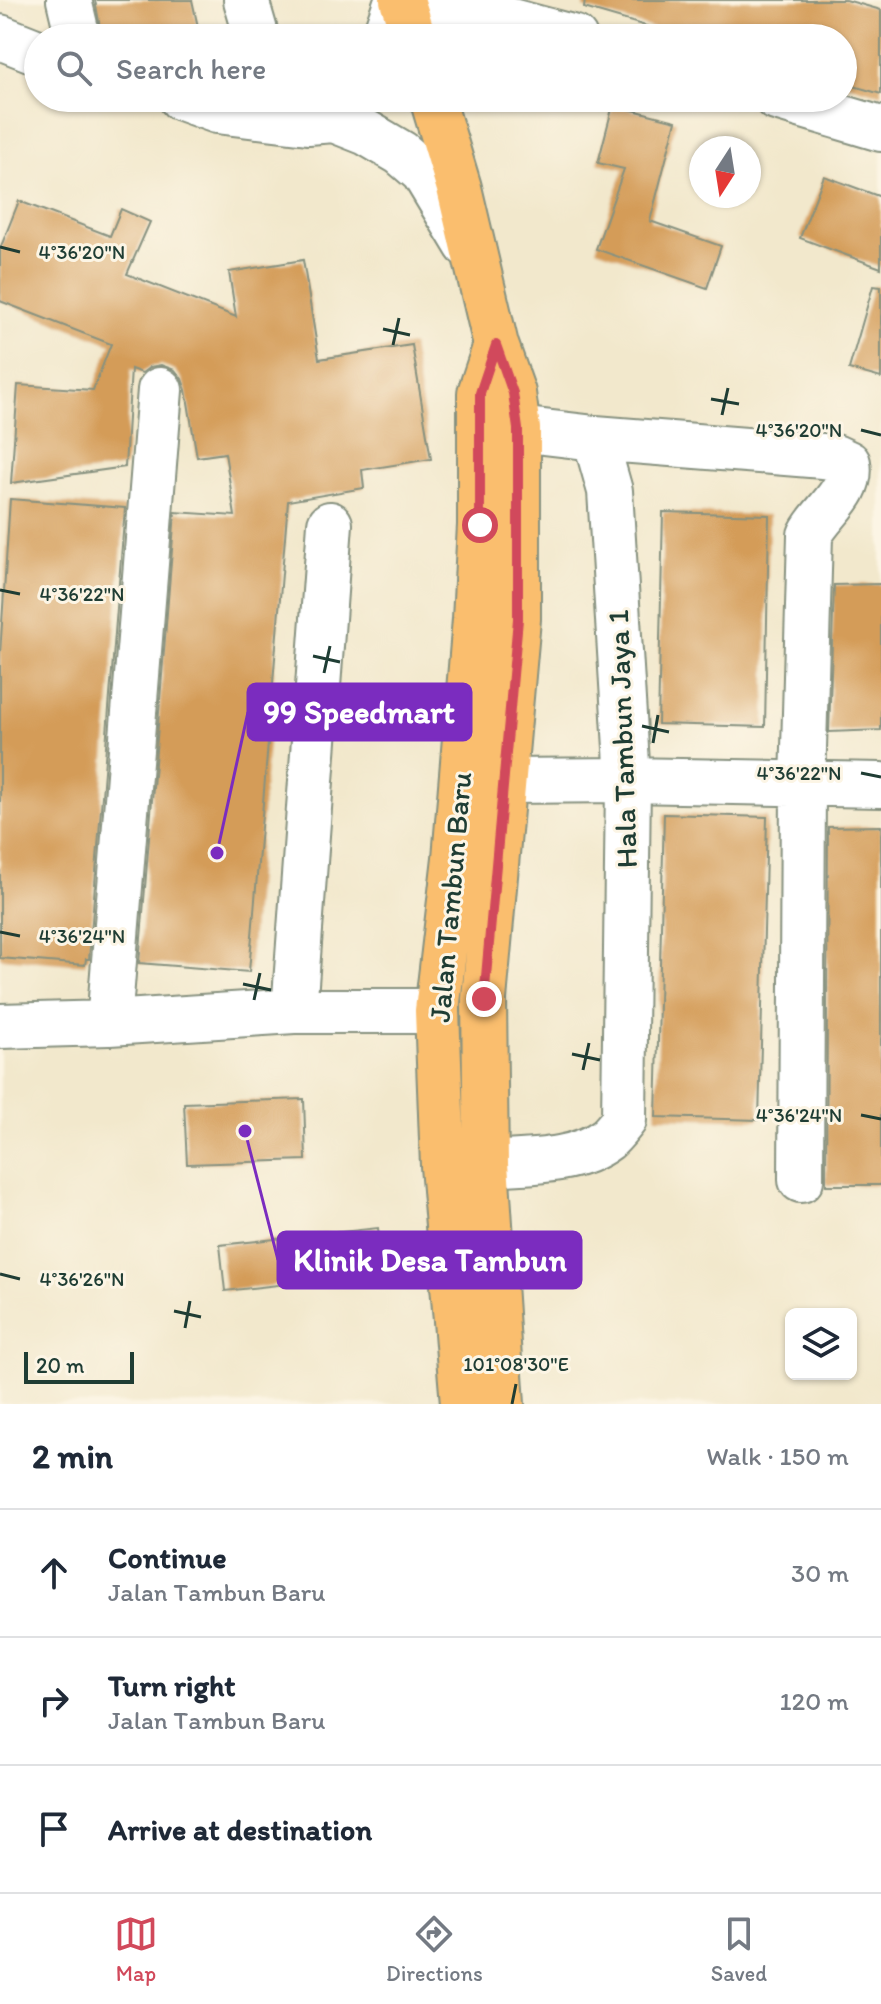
<!DOCTYPE html>
<html lang="en">
<head>
<meta charset="utf-8">
<style>
	body { margin:0; font-family:Itim,sans-serif; background:#f2f2f3; color:#1f2937 }
	.controls { position:absolute; right:24px; bottom:24px; display:grid; overflow:hidden; border-radius:12px; box-shadow:0 2px 6px #0004 }
	.controls button { width:72px; height:72px; display:grid; place-items:center; padding:0; border:0; border-bottom:2px solid #e0e1e3; background:#fff; color:#1f2937; font:40px sans-serif }
	.compass { position:absolute; left:689px; top:136px; width:72px; height:72px; border-radius:50%; background:#fff; box-shadow:0 2px 6px #0004; rotate:192deg }
	.scale { position:absolute; left:24px; bottom:20px; width:110px; box-sizing:border-box; padding-left:8px; border:4px solid #1f3d34; border-top:0; font-size:22px; line-height:28px; white-space:nowrap; color:#1f3d34; -webkit-text-stroke:6px #fcf5e5; paint-order:stroke }
	.stop { position:absolute; width:24px; height:24px; margin:-18px; border:6px solid #d1495b; border-radius:50%; background:#fff }
	.stop.end { background:#d1495b; border-color:#fff; box-shadow:0 2px 8px #0008 }
	.list { margin:0; padding:0; list-style:none }
	h2 { display:flex; justify-content:space-between; align-items:center; height:104px; margin:0; padding:0 32px; font-size:34px }
	h2 small { font-size:26px; font-weight:400; color:#747a83 }
	.list li { display:grid; grid-template-columns:52px 1fr auto; gap:24px; align-items:center; box-sizing:border-box; height:128px; padding:0 32px; border-top:2px solid #e0e1e3 }
	.list b { display:block; font-size:30px; white-space:nowrap }
	.list p { margin:0; font-size:26px; white-space:nowrap; color:#747a83 }
	.list em { font-size:26px; font-style:normal; color:#747a83 }
	.icon { flex:none; width:44px; height:44px; fill:none; stroke:currentColor; stroke-width:2; stroke-linecap:round; stroke-linejoin:round }
	.map { position:relative; flex:none; width:881px; height:1404px; overflow:hidden }
	.search { position:absolute; background:#fff; box-shadow:0 2px 6px #0004; left:24px; right:24px; top:24px; height:88px; display:flex; align-items:center; gap:20px; box-sizing:border-box; padding:0 28px; border-radius:44px; color:#747a83; font-size:30px }
	.sheet { height:488px; background:#fff }
	nav { display:flex; justify-content:space-around; align-items:center; box-sizing:border-box; height:112px; border-top:2px solid #e0e1e3; background:#fff; font-size:22px; color:#747a83 }
	nav a { display:grid; justify-items:center; gap:4px }
	nav .on { color:#d1495b }
	.map>svg:first-child { display:block }
	.building { fill:#d49c59 }
	.lines { fill:none; stroke-linecap:round; stroke-linejoin:round }
	.minor-casing { stroke:#889280; stroke-width:48 }
	.major-casing { stroke:#889280; stroke-width:48 }
	.minor { stroke:#fff; stroke-width:44 }
	.major { stroke:#fabe6e; stroke-width:44 }
	.route { stroke:#d1495b; stroke-width:10 }
	.ticks { fill:none; stroke:#1f3d34; stroke-width:3 }
	.labels { text-anchor:middle; dominant-baseline:central; stroke-width:6; stroke-linejoin:round; paint-order:stroke }
	.street-label { font-size:30px; fill:#1f3d34; stroke:#fcf5e5 }
	.ticks-label { font-size:20px; text-anchor:middle; fill:#1f3d34; stroke:#fcf5e5; stroke-width:6; stroke-linejoin:round; paint-order:stroke }
	.leader { fill:none; stroke:#7b2cbf; stroke-width:3 }
	.callout-dot { fill:#7b2cbf; stroke:#fcf5e5; stroke-width:3 }
	.callout { fill:#7b2cbf; stroke:#7b2cbf; stroke-width:3 }
	.callout-label { font-size:32px; text-anchor:middle; font-weight:bold; fill:#fff }
</style>
</head>
<body>
<div class="map">
<svg width="881" height="1404" viewBox="0 0 881 1404">
	<rect width="100%" height="100%" fill="#fcf5e5"/>
	<filter id="ink" filterUnits="userSpaceOnUse"><feTurbulence type="fractalNoise" baseFrequency=".0125" numOctaves="2"/><feDisplacementMap in="SourceGraphic" scale="16" xChannelSelector="R" yChannelSelector="G"/><feConvolveMatrix kernelMatrix="1 2 1 2 8 2 1 2 1" color-interpolation-filters="sRGB"/></filter>
	<filter id="wash" filterUnits="userSpaceOnUse"><feTurbulence type="fractalNoise" baseFrequency=".006" numOctaves="4" result="noise"/><feDisplacementMap in="SourceGraphic" scale="32" xChannelSelector="R" yChannelSelector="G"/><feGaussianBlur stdDeviation="1.8" result="paint"/><feColorMatrix in="noise" values="0 0 0 0 0 0 0 0 0 0 0 0 0 0 0 0 0 1.4 0 .05"/><feComposite in="paint" operator="in"/></filter>
	<g filter="url(#wash)">
		<rect width="100%" height="100%" fill="#f2e8cc"/>
		<g id="blocks">
			<!-- building -->
			<path class="building" d="M95,0H192L198,27L149,38H102Z
				M585,0H846L881,10V94L843,83V38H687L584,8Z
				M613,105L676,121L650,221L721,246L707,288L596,249L624,169L598,163Z
				M824,176L881,197V268L800,238Z
				M19,201L110,236L121,209L150,222L127,274L236,317L229,272L303,260L319,359L412,345L431,459L362,470L364,488L288,501L249,972L139,963L175,512L235,516L225,453L197,457L186,390L182,379L175,370L161,365L150,367L142,373L131,369L125,467L11,483L18,385L93,390L111,344L0,301V249Z
				M873,286L881,287V378L849,369Z
				M10,499L125,508L89,959H86L85,965L0,958V654Z
				M663,512L769,515L765,727L658,724Z
				M881,584V730L829,732L834,585Z
				M664,814L767,817L759,1120L656,1117Z
				M881,826V1185H826L828,827Z
				M304,1099L306,1160L187,1164L184,1103Z
				M378,1228L383,1273L225,1291L220,1245Z"/>
		</g>
	</g>
	<g filter="url(#ink)">
		<use href="#blocks" fill-opacity="0" stroke="#889280" stroke-width="2"/>
		<g class="lines">
			<!-- minor casing -->
			<g class="minor-casing">
				<path id="minor" d="M69,0L78,38
					M246,0L257,38
					M432,0L575,38
					M0,37L38,52
					M384,38L397,0
					M181,98L217,111L308,122L334,120L367,133L401,153L423,172L467,245
					M776,98L881,129
					M595,438L835,457L848,463C854,493 822,511 810,535L803,784L801,1180
					M503,781L628,780L881,785
					M294,1011L330,524
					M109,1023L160,390
					M0,1026L109,1023L294,1011H437
					M486,1164C525,1161 574,1164 607,1139C613,1134 619,1126 624,1120L628,780L610,491L595,438L518,429"/>
			</g>
			<!-- major casing -->
			<g class="major-casing">
				<path id="major" d="M402,0L414,38
					M432,98L459,188L496,345L513,393L518,429V619L484,999L486,1164L502,1404
					M463,1404L443,1166L437,1011L455,858L475,619L480,525V393L496,345"/>
			</g>
			<!-- minor -->
			<use href="#minor" class="minor"/>
			<!-- major -->
			<use href="#major" class="major"/>
		</g>
	</g>
	<g class="lines" filter="url(#ink)">
		<!-- route -->
		<path class="route" d="M480,525V393L496,345L513,393L518,429V619L484,999"/>
	</g>
	<!-- ticks -->
	<path class="ticks" d="M0,247L20,252M383,329L410,335M393,345L399,318M711,399L739,404M722,415L728,388M861,430L881,435M0,590L20,594M313,656L340,662M324,673L330,646M642,726L669,732M653,743L658,715M861,773L881,777M0,932L20,936M243,984L271,990M254,1000L260,973M572,1054L600,1060M583,1070L589,1043M861,1115L881,1119M0,1274L20,1279M174,1311L201,1317M185,1328L190,1301M512,1404L516,1384"/>
	<g class="labels">
		<!-- street labels -->
		<g class="street-label">
			<text transform="translate(622 739) rotate(-92)">Hala Tambun Jaya 1</text>
			<text transform="translate(450 897) rotate(-85)">Jalan Tambun Baru</text>
		</g>
	</g>
	<g class="ticks-label">
		<text x="82" y="259">4°36'20"N</text>
		<text x="799" y="437">4°36'20"N</text>
		<text x="82" y="601">4°36'22"N</text>
		<text x="799" y="780">4°36'22"N</text>
		<text x="82" y="943">4°36'24"N</text>
		<text x="799" y="1122">4°36'24"N</text>
		<text x="82" y="1286">4°36'26"N</text>
		<text x="516" y="1371">101°08'30"E</text>
	</g>
	<!-- callouts -->
	<path class="leader" d="M217 853L248 712M245 1131L278 1260"/>
	<g class="callout-dot">
		<circle cx="217" cy="853" r="8"/>
		<circle cx="245" cy="1131" r="8"/>
	</g>
	<g class="callout">
		<rect x="248" y="684" width="223" height="56" rx="8"/>
		<rect x="278" y="1232" width="303" height="56" rx="8"/>
	</g>
	<g class="callout-label">
		<text x="359" y="723">99 Speedmart</text>
		<text x="430" y="1271">Klinik Desa Tambun</text>
	</g>
</svg>
<div class="controls">
<button><svg class="icon" aria-label="layers" viewBox="0 0 24 24"><path d="M12 4l9 5-9 5-9-5zM3 14l9 5 9-5"/></svg></button>
</div>
<svg class="compass" viewBox="-18 -18 36 36"><path d="M0-13l5 13h-10z" fill="#e53935"/><path d="M0 13l5-13h-10z" fill="#747a83"/></svg>
<div class="scale">20 m</div>
<div class="stop" style="left:480px;top:525px"></div>
<div class="stop end" style="left:484px;top:999px"></div>
<div class="search"><svg class="icon" aria-label="search" viewBox="0 0 24 24"><circle cx="10" cy="10" r="6"/><path d="M15 15l6 6"/></svg>Search here</div>
</div>
<section class="sheet">
<h2>2 min<small>Walk · 150 m</small></h2>
<ul class="list">
<li><svg class="icon" aria-label="ahead" viewBox="0 0 24 24"><path d="M12 20V5M6 11l6-6 6 6"/></svg><div><b>Continue</b><p>Jalan Tambun Baru</p></div><em>30 m</em></li>
<li><svg class="icon" aria-label="right" viewBox="0 0 24 24"><path d="M7 20v-9h11M14 6l5 5-5 5"/></svg><div><b>Turn right</b><p>Jalan Tambun Baru</p></div><em>120 m</em></li>
<li><svg class="icon" aria-label="arrive" viewBox="0 0 24 24"><path d="M6 21V4h12l-3 4 3 4H6"/></svg><div><b>Arrive at destination</b></div></li>
</ul>
</section>
<nav>
<a class="on"><svg class="icon" aria-label="map" viewBox="0 0 24 24"><path d="M3 6l6-2 6 2 6-2v14l-6 2-6-2-6 2zM9 4v14M15 6v14"/></svg>Map</a>
<a><svg class="icon" aria-label="directions" viewBox="0 0 24 24"><path d="M12 3l9 9-9 9-9-9zM9 14v-3h6M13 9l2 2-2 2"/></svg>Directions</a>
<a><svg class="icon" aria-label="saved" viewBox="0 0 24 24"><path d="M7 4h10v16l-5-4-5 4z"/></svg>Saved</a>
</nav>
</body>
</html>
